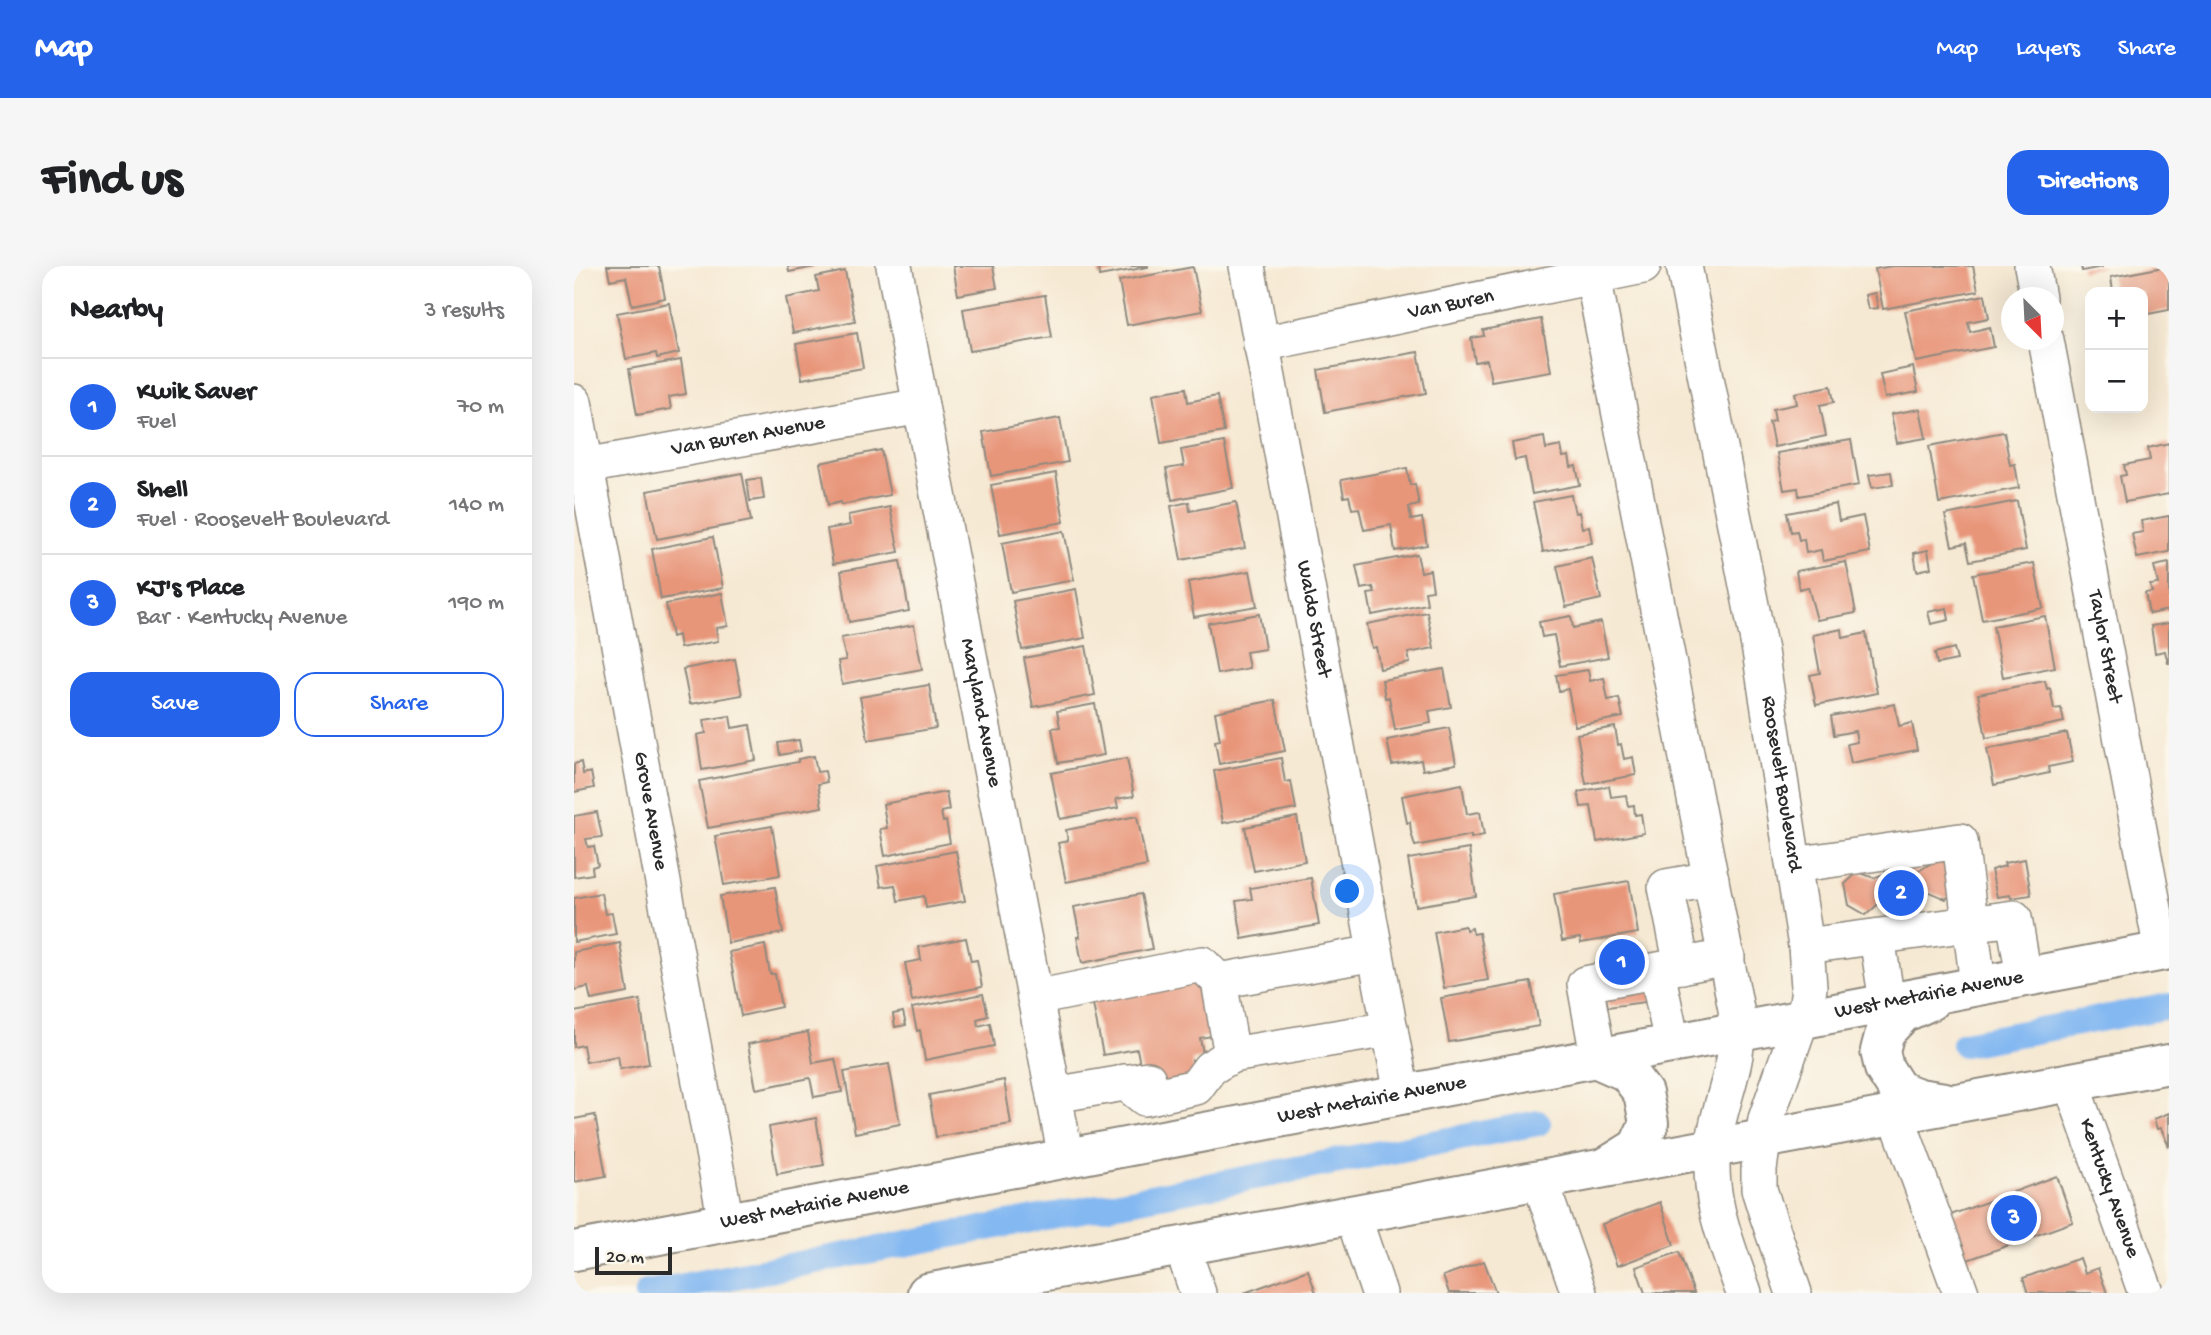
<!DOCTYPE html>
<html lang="en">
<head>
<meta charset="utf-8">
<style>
	body { margin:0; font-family:"Gochi Hand",sans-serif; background:#f6f6f6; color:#202124 }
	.controls { position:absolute; right:21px; top:21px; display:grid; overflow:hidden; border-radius:14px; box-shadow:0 7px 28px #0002 }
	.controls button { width:63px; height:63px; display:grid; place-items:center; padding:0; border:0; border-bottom:2px solid #e0e0e0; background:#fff; color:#202124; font:35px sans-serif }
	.compass { position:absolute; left:1427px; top:21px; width:63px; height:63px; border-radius:50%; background:#fff; box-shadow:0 7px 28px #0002; rotate:156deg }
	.scale { position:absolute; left:21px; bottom:18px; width:77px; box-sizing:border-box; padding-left:7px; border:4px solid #2b2b2b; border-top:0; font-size:19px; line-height:24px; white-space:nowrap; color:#2b2b2b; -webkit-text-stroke:5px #fbf7ec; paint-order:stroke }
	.you { position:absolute; left:774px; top:626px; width:24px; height:24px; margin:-18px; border:5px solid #fff; border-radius:50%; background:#1a73e8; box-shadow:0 0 0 10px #1a73e833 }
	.badge { display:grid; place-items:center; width:46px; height:46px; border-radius:50%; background:#2563eb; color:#fff; font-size:23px; font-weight:700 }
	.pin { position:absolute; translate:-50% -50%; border:4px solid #fff; box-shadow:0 2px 7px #0006 }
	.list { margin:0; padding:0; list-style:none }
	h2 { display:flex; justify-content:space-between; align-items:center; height:91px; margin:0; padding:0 28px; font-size:30px }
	h2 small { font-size:23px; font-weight:400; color:#757577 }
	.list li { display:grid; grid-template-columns:46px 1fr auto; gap:21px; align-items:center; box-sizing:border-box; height:98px; padding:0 28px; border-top:2px solid #e0e0e0 }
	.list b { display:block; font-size:26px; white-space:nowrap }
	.list p { margin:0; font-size:23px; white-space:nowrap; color:#757577 }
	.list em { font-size:23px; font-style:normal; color:#757577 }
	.actions { display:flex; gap:14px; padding:21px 28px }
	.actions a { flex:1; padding:16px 0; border:2px solid #2563eb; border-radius:21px; text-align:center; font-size:24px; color:#2563eb }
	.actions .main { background:#2563eb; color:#fff }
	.map { position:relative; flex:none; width:1595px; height:1027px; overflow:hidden; border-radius:21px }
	header { display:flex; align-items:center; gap:42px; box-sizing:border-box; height:98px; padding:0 35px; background:#2563eb; color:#fff }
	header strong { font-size:33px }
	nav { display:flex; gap:38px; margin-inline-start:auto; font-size:24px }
	.intro { display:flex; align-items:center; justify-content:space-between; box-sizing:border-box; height:168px; padding:0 42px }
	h1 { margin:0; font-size:49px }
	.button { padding:18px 32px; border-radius:21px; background:#2563eb; color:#fff; font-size:24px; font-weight:700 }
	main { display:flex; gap:42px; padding:0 42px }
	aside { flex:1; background:#fff; border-radius:21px; box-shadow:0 7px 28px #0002 }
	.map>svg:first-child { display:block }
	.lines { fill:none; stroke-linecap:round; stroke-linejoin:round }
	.canal { stroke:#83b8f1; stroke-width:26 }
	.building { fill:#e8967a }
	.minor-casing { stroke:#908a7f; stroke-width:38 }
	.major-casing { stroke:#908a7f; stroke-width:42 }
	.minor { stroke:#fff; stroke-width:35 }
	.major { stroke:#fff; stroke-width:38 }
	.labels { text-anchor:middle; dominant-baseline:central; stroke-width:7; stroke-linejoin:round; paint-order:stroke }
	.street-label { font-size:21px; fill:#2b2b2b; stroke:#fbf7ec }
</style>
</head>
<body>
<header>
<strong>Map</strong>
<nav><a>Map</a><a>Layers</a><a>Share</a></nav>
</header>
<div class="intro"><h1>Find us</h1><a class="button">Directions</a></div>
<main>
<aside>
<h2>Nearby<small>3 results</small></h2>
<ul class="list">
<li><span class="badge">1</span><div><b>Kwik Saver</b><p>Fuel</p></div><em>70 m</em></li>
<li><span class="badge">2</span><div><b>Shell</b><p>Fuel · Roosevelt Boulevard</p></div><em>140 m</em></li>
<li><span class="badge">3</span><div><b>KJ's Place</b><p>Bar · Kentucky Avenue</p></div><em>190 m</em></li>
</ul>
<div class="actions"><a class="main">Save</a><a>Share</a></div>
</aside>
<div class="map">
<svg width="1595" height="1027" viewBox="0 0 1595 1027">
	<rect width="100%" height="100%" fill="#fbf7ec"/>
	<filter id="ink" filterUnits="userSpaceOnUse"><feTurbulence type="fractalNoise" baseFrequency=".0143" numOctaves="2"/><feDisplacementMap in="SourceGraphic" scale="14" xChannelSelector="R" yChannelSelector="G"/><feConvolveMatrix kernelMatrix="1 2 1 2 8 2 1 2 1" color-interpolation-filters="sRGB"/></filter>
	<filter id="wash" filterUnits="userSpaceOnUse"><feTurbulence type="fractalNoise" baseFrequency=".00686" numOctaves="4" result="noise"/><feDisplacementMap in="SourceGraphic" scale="28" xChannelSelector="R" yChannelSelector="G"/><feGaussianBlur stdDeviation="1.57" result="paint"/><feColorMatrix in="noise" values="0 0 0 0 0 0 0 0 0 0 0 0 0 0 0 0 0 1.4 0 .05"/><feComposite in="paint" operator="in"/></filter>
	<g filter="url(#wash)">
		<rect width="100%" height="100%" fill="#f6e9d3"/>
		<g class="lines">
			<!-- canal -->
			<path class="canal" d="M1390,778L1595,740
				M73,1027L964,857"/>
		</g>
		<g id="blocks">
			<!-- building -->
			<path class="building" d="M33,0H85L91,32L58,39L52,11L36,14Z
				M214,0H241V1L215,6Z
				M379,0H419L423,22L384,29Z
				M524,0H574V1L525,10Z
				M1318,0H1399L1404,25L1309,43L1301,3Z
				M1507,0H1528V1L1508,5Z
				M1595,0V44L1569,49V26H1539L1537,11Z
				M619,1L628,45L553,59L545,15Z
				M271,5L281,55L219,67L212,32L245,25L242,11Z
				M1301,27L1304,42L1294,43L1291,29Z
				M471,29L478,71L396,85L389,43Z
				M1411,29L1415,52L1394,56L1396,66L1416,61L1420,81L1342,96L1331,45Z
				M95,37L105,87L83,92L82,87L52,93L43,47Z
				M967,53L977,105L917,115L913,94L901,96L897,72L910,70L909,64Z
				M283,67L289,102L228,113L222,78Z
				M844,86L852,127L751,146L744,104Z
				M107,94L112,128L95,131L97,143L63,149L55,103Z
				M1339,101L1344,126L1311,132L1306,108Z
				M1257,120L1260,136L1246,139L1252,170L1200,181L1195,156L1201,155L1199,143L1223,138L1221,127Z
				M612,122L614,136L643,130L650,166L587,177L579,128Z
				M1346,143L1352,172L1323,177L1317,148Z
				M486,152L494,196L417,210L409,166Z
				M1430,166L1436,199L1441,198L1445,222L1365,237L1355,180Z
				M970,171L972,183L987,180L989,191L995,190L997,201L1002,200L1006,219L958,228L951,192L941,194L938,177Z
				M1277,174L1285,219L1225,230L1224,222L1210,224L1203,187Z
				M650,176L659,222L598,234L592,203L610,200L607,184Z
				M1595,177V228L1551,236L1546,210L1552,209L1550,199L1576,194L1574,182Z
				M307,184L316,229L267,239V236L254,239L246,197Z
				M833,202L836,219L841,218L845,239L835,241L837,254L848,252L853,279L821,285L817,259L790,264L785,242L778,243L775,230L770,231L767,214Z
				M1317,206L1319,219L1298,222L1295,209Z
				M168,207L177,255L83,273L73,225Z
				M482,207L490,256L426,268L417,219Z
				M187,212L190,233L176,235L173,214Z
				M997,229L1001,247L1005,246L1008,262L1015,260L1018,277L969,286L959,236Z
				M1443,235L1452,284L1396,295L1392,277L1378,280L1371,249Z
				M615,236L616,245L662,236L671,282L607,294L597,240Z
				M1262,238L1265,255L1289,250L1296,286L1249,295L1247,284L1232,287L1230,273L1225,274L1223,265L1217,266L1213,247Z
				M316,241L325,286L259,298L253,263L276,259L274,249Z
				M1595,250V286L1563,292L1558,268L1569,266L1567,255Z
				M490,265L500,314L437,326L428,277Z
				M139,271L149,322L87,333L78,283Z
				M1354,284L1357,302L1343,305L1340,287Z
				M843,288L847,306L856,304L859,324L851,325L853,338L798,349L794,328L801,327L799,321L787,323L782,300Z
				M1018,292L1027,333L992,341L983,300Z
				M326,295L335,345L275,356L267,305Z
				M1272,296L1282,347L1243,354L1234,321L1225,323L1222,305Z
				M1460,297L1469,342L1408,354L1399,308Z
				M1595,297V344L1575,348L1571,327L1578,326L1576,319L1584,318L1580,300Z
				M676,305L683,340L620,351L614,316Z
				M502,323L511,372L448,384L439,335Z
				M148,327L154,360L142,362L144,375L106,382L104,369L98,371L92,338Z
				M1373,342L1375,354L1357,358L1354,346Z
				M853,346L860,382L834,387L836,397L806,403L802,381L798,382L793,358Z
				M685,348L691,383L672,386L675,402L643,408L634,357Z
				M997,350L999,362L1027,356L1034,391L986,400L980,369L968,371L965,356Z
				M1471,350L1481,401L1429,411L1419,360Z
				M1595,357V397H1594L1591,385L1581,387L1577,360Z
				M340,359L348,403L268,418L264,395L272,394L267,372Z
				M1268,363L1269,372L1292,367L1303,427L1242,439L1236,409L1246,407L1239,369Z
				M512,380L521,429L459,441L450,392Z
				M1380,382L1383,394L1363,398L1361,387Z
				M161,393L168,429L116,438L109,403Z
				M870,403L877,441L855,445L857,457L821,464L815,431L811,432L808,414Z
				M1014,404L1016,415L1030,412L1034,434L1045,432L1049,451L1001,460L994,423L985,425L982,409Z
				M1471,415L1473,423L1476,422L1480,443L1487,442L1490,456L1412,472L1404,428Z
				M355,419L362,462L294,474L286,431Z
				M701,434L711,485L645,498L641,475L646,474L641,446Z
				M521,438L530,489L484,497L478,462L486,461L483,445Z
				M1321,438L1325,460L1338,457L1343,484L1277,497L1273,478L1283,476L1281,465L1260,469L1257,450Z
				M156,450L158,462L176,459L182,494L128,504L123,469L132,467L130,454Z
				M1041,461L1044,479L1047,478L1050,493L1059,491L1062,509L1012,518L1003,468Z
				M875,462L882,498L849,504L847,494L818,499L813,474Z
				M1493,467L1499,496L1474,501L1475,507L1420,519L1413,483Z
				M225,474L227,485L206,489L204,477Z
				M240,490L243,506L251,505L253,516L244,518L248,541L134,562L125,515L224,496V493Z
				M553,492L560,530L542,533L544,542L486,553L477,507Z
				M707,492L711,516L717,515L722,543L649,557L640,505Z
				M7,496L9,508L17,506L20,522L0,526V498Z
				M888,518L893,548L906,546L910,569L897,572V569L841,580L837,566L836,556L833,557L828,530Z
				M1035,520L1037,531L1052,529L1054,540L1060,539L1061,549L1067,548L1070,567L1023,576L1017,540L1007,541L1004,526Z
				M372,526L375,544L367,546L369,556L372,555L376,577L311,590L306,563L313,562L309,538Z
				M23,546L28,571L12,573L14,581L20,580L24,599L18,601L19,608L0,611V550Z
				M563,550L573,600L492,616L484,577L494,575L492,564Z
				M723,551L731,595L680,605L671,561Z
				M198,560L206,609L150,619L141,570Z
				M895,583L902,630L842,640L834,593Z
				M382,585L391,635L352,642L350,630L324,635L321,619L307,621L303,600Z
				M1364,593L1384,600L1388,619L1372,633L1351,624L1335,638L1311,632L1292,649L1275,639L1271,618L1284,606L1300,612L1326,601L1343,606Z
				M1451,593L1457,629L1437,632L1436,629L1423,631L1417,604L1431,600L1430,597Z
				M737,612L745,659L668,673L662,635L678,633L676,622Z
				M1055,615L1064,667L1007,677L1006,672L988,675L980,628Z
				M201,621L209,667L154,677L146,630Z
				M27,627L31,648L38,647L42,668L0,676V632Z
				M567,628L578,683L508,697L503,671H506L500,641Z
				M891,660L892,664L898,662L899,668L905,667L914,714L870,722L860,666Z
				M392,672L397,695L403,694L408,721L338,735L331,697L347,694L345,681Z
				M46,677L54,727L17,734L14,721L0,724V686Z
				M191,679L196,708H201L207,741L167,750L155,686Z
				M631,706L644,769L626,772L630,792L618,794L622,814L582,821L567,803L563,783L529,789L517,728Z
				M957,716L965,760L875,776L867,732Z
				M1076,716L1079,735L1034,741L1030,723Z
				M409,728L414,750L403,753L404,760L416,757L420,780L351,794L346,764L343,765L338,742Z
				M66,734L75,798L46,803L44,790L12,796L9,779L0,781V746Z
				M329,746L332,759L321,761L319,748Z
				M234,766L239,797L261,793L268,826L240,831L236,812L182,823L174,778Z
				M315,798L326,858L281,867L270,806Z
				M430,814L437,858L362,871L355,829Z
				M1595,847V881L1587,862L1583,863L1580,853Z
				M21,849L32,910L0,916V853Z
				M242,852L250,899L203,908L195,861Z
				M1483,910L1499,956L1388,996L1371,951Z
				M1086,936L1100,979L1043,1000L1028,958Z
				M1105,986L1120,1027H1071L1062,1001Z
				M1506,992L1511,1007L1524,1002L1533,1027H1454L1449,1012Z
				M910,995L922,1027H875L869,1010Z
				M734,1004L742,1027H670Z"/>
		</g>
	</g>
	<g filter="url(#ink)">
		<use href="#blocks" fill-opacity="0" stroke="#908a7f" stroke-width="2"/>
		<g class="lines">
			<!-- minor casing -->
			<g class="minor-casing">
				<g id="minor">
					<path id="s1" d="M320,0L492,892"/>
					<path id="s2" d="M673,0L828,828"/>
					<path d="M1017,0L1162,743C1168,797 1148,826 1140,875C1131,927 1153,979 1170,1027"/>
					<path id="s3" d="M1110,0L1186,385L1232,680L1235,721L1233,737L1192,853L1185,903V923L1191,942L1220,1027"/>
					<path d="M1458,0L1464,32"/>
					<path id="s4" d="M1472,74L1588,685"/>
					<path id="s5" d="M687,78L1069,0"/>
					<path id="s6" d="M0,136L152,956"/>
					<path id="s7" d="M0,202L347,140"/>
					<path d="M1220,599L1386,575L1404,719"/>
					<path d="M1303,671L1313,736"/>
					<path d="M1232,680L1440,652L1450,711"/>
					<path d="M1108,700L1092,621L1137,613"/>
					<path d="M1083,705L1098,777"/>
					<path d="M645,715L801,687"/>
					<path d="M461,732L628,698L645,715L658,789"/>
					<path d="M1024,790L1011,718L1153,691"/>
					<path d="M551,816L571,832L622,821L636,802L658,789L816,763"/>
					<path id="s8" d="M1497,817L1572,1027"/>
					<path d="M480,829L574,813"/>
					<path d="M1322,849L1387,1027"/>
					<path d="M966,915L1005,1027"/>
					<path d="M779,950L805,1027"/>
					<path d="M608,981L624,1027"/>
				</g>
			</g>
			<!-- major casing -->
			<g class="major-casing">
				<g id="major">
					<path d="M1356,735L1329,747L1311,766L1306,785L1310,802L1324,824L1345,832L1371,836"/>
					<path d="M1019,791L1053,806L1069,827L1075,857L1064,881L1032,901"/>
					<path id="s9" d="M0,985L1595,684"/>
					<path d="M353,1027L1595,798"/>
				</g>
			</g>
			<!-- minor -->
			<use href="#minor" class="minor"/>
			<!-- major -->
			<use href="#major" class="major"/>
		</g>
	</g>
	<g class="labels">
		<!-- street labels -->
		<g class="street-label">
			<text stroke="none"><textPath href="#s5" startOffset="194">Van Buren</textPath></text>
			<text stroke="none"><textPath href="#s7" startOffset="177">Van Buren Avenue</textPath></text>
			<text stroke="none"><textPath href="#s2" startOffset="359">Waldo Street</textPath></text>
			<text stroke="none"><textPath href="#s4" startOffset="312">Taylor Street</textPath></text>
			<text stroke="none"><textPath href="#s1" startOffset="455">Maryland Avenue</textPath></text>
			<text stroke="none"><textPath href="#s3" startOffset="527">Roosevelt Boulevard</textPath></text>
			<text stroke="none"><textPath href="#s6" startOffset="416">Grove Avenue</textPath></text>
			<text stroke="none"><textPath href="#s9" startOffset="1379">West Metairie Avenue</textPath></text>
			<text stroke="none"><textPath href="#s9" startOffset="812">West Metairie Avenue</textPath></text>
			<text stroke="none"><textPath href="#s8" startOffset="112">Kentucky Avenue</textPath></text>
			<text stroke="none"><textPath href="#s9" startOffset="245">West Metairie Avenue</textPath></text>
		</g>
	</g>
</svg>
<div class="controls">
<button>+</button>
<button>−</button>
</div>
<svg class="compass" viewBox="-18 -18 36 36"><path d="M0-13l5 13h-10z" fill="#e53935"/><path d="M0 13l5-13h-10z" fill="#757577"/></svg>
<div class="scale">20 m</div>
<div class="you"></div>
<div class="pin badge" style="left:1048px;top:696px">1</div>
<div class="pin badge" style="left:1327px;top:627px">2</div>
<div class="pin badge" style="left:1440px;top:952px">3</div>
</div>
</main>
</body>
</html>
